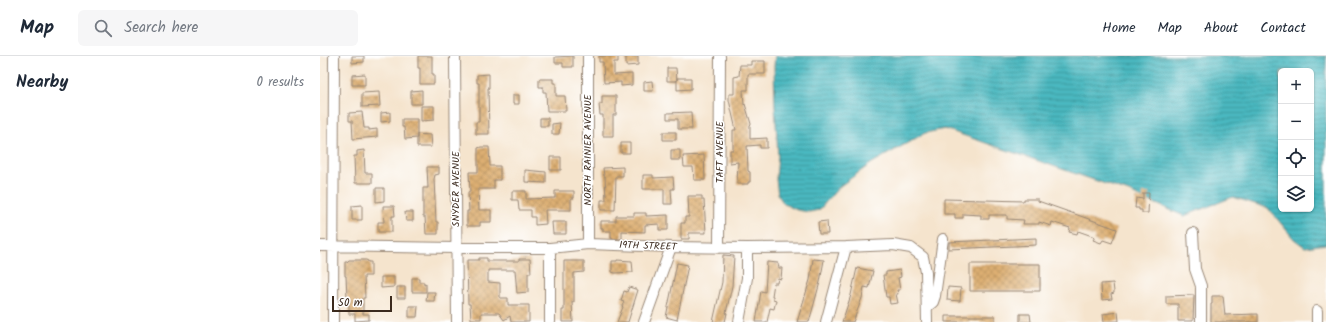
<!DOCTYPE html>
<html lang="en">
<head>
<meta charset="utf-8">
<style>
	body { margin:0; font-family:Kalam,sans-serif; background:#f6f6f7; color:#1f2937 }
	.controls { position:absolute; right:12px; top:12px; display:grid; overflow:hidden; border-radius:6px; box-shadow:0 1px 3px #0004 }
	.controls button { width:36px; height:36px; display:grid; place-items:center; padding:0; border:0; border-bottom:1px solid #e0e1e3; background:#fff; color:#1f2937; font:20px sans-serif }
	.scale { position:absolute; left:12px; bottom:10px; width:60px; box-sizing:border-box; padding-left:4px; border:2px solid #3b2a1e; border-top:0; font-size:11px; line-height:14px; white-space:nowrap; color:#3b2a1e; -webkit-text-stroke:3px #fff; paint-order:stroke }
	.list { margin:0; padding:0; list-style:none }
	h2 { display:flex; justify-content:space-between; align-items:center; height:52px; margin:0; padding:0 16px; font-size:17px }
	h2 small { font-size:13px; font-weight:400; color:#747a83 }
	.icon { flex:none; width:22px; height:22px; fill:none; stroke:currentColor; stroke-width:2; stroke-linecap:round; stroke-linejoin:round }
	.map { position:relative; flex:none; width:1006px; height:266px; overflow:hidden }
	header { display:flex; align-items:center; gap:24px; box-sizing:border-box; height:56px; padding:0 20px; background:#fff; border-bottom:1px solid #e0e1e3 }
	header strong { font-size:19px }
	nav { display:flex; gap:22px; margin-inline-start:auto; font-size:14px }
	.search { width:280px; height:36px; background:#f6f6f7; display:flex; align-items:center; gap:10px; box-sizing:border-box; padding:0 14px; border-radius:6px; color:#747a83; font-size:15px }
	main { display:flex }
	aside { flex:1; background:#fff }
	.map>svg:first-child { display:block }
	.water { fill:url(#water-rules); stroke:#42716f; fill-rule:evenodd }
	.building { fill:url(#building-cross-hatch) }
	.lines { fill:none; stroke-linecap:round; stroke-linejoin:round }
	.minor-casing { stroke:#988776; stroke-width:12 }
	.minor { stroke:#fff; stroke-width:10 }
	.labels { text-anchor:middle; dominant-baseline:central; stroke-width:3; stroke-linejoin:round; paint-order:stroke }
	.street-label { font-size:10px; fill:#3b2a1e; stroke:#fff }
</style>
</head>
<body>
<header>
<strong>Map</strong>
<div class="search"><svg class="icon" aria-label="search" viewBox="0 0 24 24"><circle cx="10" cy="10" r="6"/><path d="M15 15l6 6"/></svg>Search here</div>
<nav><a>Home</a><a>Map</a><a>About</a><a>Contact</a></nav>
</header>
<main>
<aside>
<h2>Nearby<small>0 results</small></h2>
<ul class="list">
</ul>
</aside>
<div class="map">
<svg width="1006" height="266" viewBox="0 0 1006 266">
	<defs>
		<pattern id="water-rules" width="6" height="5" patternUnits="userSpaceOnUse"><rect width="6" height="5" fill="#49b8c0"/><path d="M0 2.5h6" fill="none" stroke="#3e969b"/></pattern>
		<pattern id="building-cross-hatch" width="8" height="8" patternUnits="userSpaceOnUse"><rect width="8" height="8" fill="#ddaf72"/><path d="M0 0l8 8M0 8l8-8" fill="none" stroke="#b48f5d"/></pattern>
	</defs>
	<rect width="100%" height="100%" fill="#fff"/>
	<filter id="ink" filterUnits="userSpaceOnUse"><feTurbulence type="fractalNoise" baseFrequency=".025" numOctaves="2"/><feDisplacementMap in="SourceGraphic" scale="8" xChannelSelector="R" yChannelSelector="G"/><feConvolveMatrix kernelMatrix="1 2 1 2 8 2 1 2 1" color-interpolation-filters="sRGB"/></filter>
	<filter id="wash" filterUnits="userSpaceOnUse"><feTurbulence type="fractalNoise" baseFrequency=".012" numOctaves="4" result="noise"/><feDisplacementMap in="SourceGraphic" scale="16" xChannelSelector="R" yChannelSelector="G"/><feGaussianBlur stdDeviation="0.9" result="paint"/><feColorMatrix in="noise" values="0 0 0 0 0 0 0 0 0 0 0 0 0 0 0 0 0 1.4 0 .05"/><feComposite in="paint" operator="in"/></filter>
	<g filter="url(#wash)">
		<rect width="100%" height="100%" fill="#f5e4cd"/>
		<!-- water -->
		<path class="water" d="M455,0H1006V188L985,191L974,183L948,152L913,141L864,160L809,136L625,73L605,77L552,107L520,130L499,154L489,156L477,154L464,148L458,139L456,123L458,100L455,51L454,10ZM961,15H991V153H961Z"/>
		<g id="blocks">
			<!-- building -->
			<path class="building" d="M32,0H44V6L32,7Z
				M98,0H112V18H114V28H100V12H98Z
				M253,0V11H243V7H235V1Z
				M279,0H298V6H294V19L312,18V29L301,30V26L284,27L283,6H279Z
				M306,0H318V9L306,10Z
				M431,5H445V18H428V34H423L424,49L425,48L431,68L430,69V83L447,82V92H440V89L427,90L428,115L430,116V126H428V128H417L418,106L410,107V94H413V74H416L409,44V38H414V21L419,20L420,9H431Z
				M347,12H356L357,25H347Z
				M45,18V29H32V19Z
				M169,18V32H168L169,78H156V66H159V27H157V19Z
				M357,22H371V33L357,34Z
				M219,23H233V27H236V40H245L246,55H227L226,36H223V31H219Z
				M332,25L333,35H324V26Z
				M102,34V48H91V35Z
				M59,36L60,50L42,51V37Z
				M193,39H199V48H193Z
				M282,40H296V59H293V80H283V59H280L279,48H282Z
				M101,50H114V64L101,65Z
				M42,56L44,72H49V74L57,73V81L33,83L32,65H29V57Z
				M70,56V65L61,66V57Z
				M371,56L372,73H358V63H347V57Z
				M220,62H228V70H220Z
				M82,63H97V82L85,83L84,71H82Z
				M240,67L239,78H232V68Z
				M343,76H356V84H343Z
				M97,78L110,79L111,91H97Z
				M301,87H310V97H301Z
				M161,91H169L170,110H180V124H174V133H158L159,154H171V166H160V170H147V155H149L148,136H150L149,116H158V92Z
				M44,94L45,117H52V127H35L34,100H37V95Z
				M351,94H360V104H351Z
				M384,99L385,124H374L373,111H364L363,100Z
				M230,101H241V114H230Z
				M107,111H119V118L115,119L114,123L116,166H118V178H106L105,161H103V132H108Z
				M303,111V120H296L295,154H281V144H286L285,120H284L283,112Z
				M205,114L226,116V127L205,126Z
				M323,119H333V122L353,121L354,133H351L352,148H344V133H323Z
				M56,132H64V145L56,146Z
				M192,135H206V143L235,142V135H254V142H251V154H225L226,168L215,169V161H211V154H199L198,144H192Z
				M823,137H829L828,157H822V154H819V152H815L816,142L823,143Z
				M368,140H382V144H384L386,177H369V183H361V167H365V161H369Z
				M624,143L704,145V143H718V145L797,173L792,187L783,184L781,187L773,184L775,181L758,175L757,178L749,176L750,172L732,166L731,170L719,166V168H703L704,164L687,163V159H669V163H661V159L643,158V162H635V158H624Z
				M42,149V164H32V150Z
				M63,150H74L75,160H72V176H58V166H64Z
				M85,156H93V165H86Z
				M314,157H326V160L348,159V174H339V168L325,169V176L302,175V183H299L291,182V175H283V172H281V165H296V160H314Z
				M507,165L508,178H499L498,166Z
				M232,166H246V178H233Z
				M716,182V189L629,193V186Z
				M403,199L414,200L412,230L406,257H407L405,266H393L402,226Z
				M159,202H167V205H199V203H210L211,217H208V236L197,237L195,214H168V226L180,227V242H188V249H209V266H191L190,260L184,264L179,257H161V263H151L150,248H148L147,204H159Z
				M493,203L504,204L500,226L489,266H477L490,224Z
				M29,204H46L48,205V206H51V220H44L45,242H43V258H49V264L35,265V258H29V242H27L26,220H25V206H27Z
				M297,204L312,205L313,216L295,217L292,216V205H297Z
				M244,205H264V216L254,217V246H252L253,266H242V254H244Z
				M447,206L458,207L459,212H462L461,223L458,222L457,227H454L452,240H453V243L456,244L454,253L450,252L447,266H436L441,235L445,236Z
				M357,207L368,209L357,264L346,261Z
				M650,208H720V235H650Z
				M537,212L553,215L549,232L544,231L542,242L533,266H522L531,239Z
				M580,214L581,221L578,222L580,234H577L578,238H576L578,247L570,248L569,241H566L563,219H566V216Z
				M61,221H74V231L61,232Z
				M92,222H99V226H104V229L106,228V236H92Z
				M793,227L794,236V237L791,238L792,243L782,244L781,228Z
				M77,231H85V242H77Z
				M309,231L318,234L308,266H297L303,251L302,250L304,246L301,245L304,235L307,236Z
				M628,231L641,232L640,245L627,244Z
				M107,236H115L114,245H106Z
				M874,239L873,265H858V248H846V240Z
				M892,240H903L905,259L938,258V266H891V248H892Z
				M89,250H98L97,261H89Z
				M798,256L799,265L784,266L783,258Z
				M700,258H710L711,266H700Z
				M625,260H675V266H625Z"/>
		</g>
	</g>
	<g filter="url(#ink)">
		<use href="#blocks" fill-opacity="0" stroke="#988776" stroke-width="1"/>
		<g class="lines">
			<!-- minor casing -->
			<g class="minor-casing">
				<path id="minor" d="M135,0L137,266
					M268,0V188
					M873,177L875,213L881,230V266
					M0,190L137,192H230L268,188L351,191L427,192L526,191L573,189L591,192L603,201L606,216L607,266
					M230,192V266
					M399,192L400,0
					M608,250L613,246L615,240L623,183
					M997,255V266
					M13,266L14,0
					M324,266L351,191
					M419,266L427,222V192
					M506,266L526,191"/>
			</g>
			<!-- minor -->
			<use href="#minor" class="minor"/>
		</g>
	</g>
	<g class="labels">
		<!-- street labels -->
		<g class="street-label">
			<text transform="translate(268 94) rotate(-90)">NORTH RAINIER AVENUE</text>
			<text transform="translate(400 96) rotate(-90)">TAFT AVENUE</text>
			<text transform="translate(136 133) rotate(-90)">SNYDER AVENUE</text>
			<text transform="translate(328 190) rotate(2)">19TH STREET</text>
		</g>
	</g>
</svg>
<div class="controls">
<button>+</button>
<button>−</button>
<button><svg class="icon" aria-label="locate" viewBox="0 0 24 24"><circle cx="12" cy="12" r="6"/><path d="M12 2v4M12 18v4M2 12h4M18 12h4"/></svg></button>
<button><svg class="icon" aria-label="layers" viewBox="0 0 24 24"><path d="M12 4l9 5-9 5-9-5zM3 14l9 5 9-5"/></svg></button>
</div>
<div class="scale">50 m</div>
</div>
</main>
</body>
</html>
